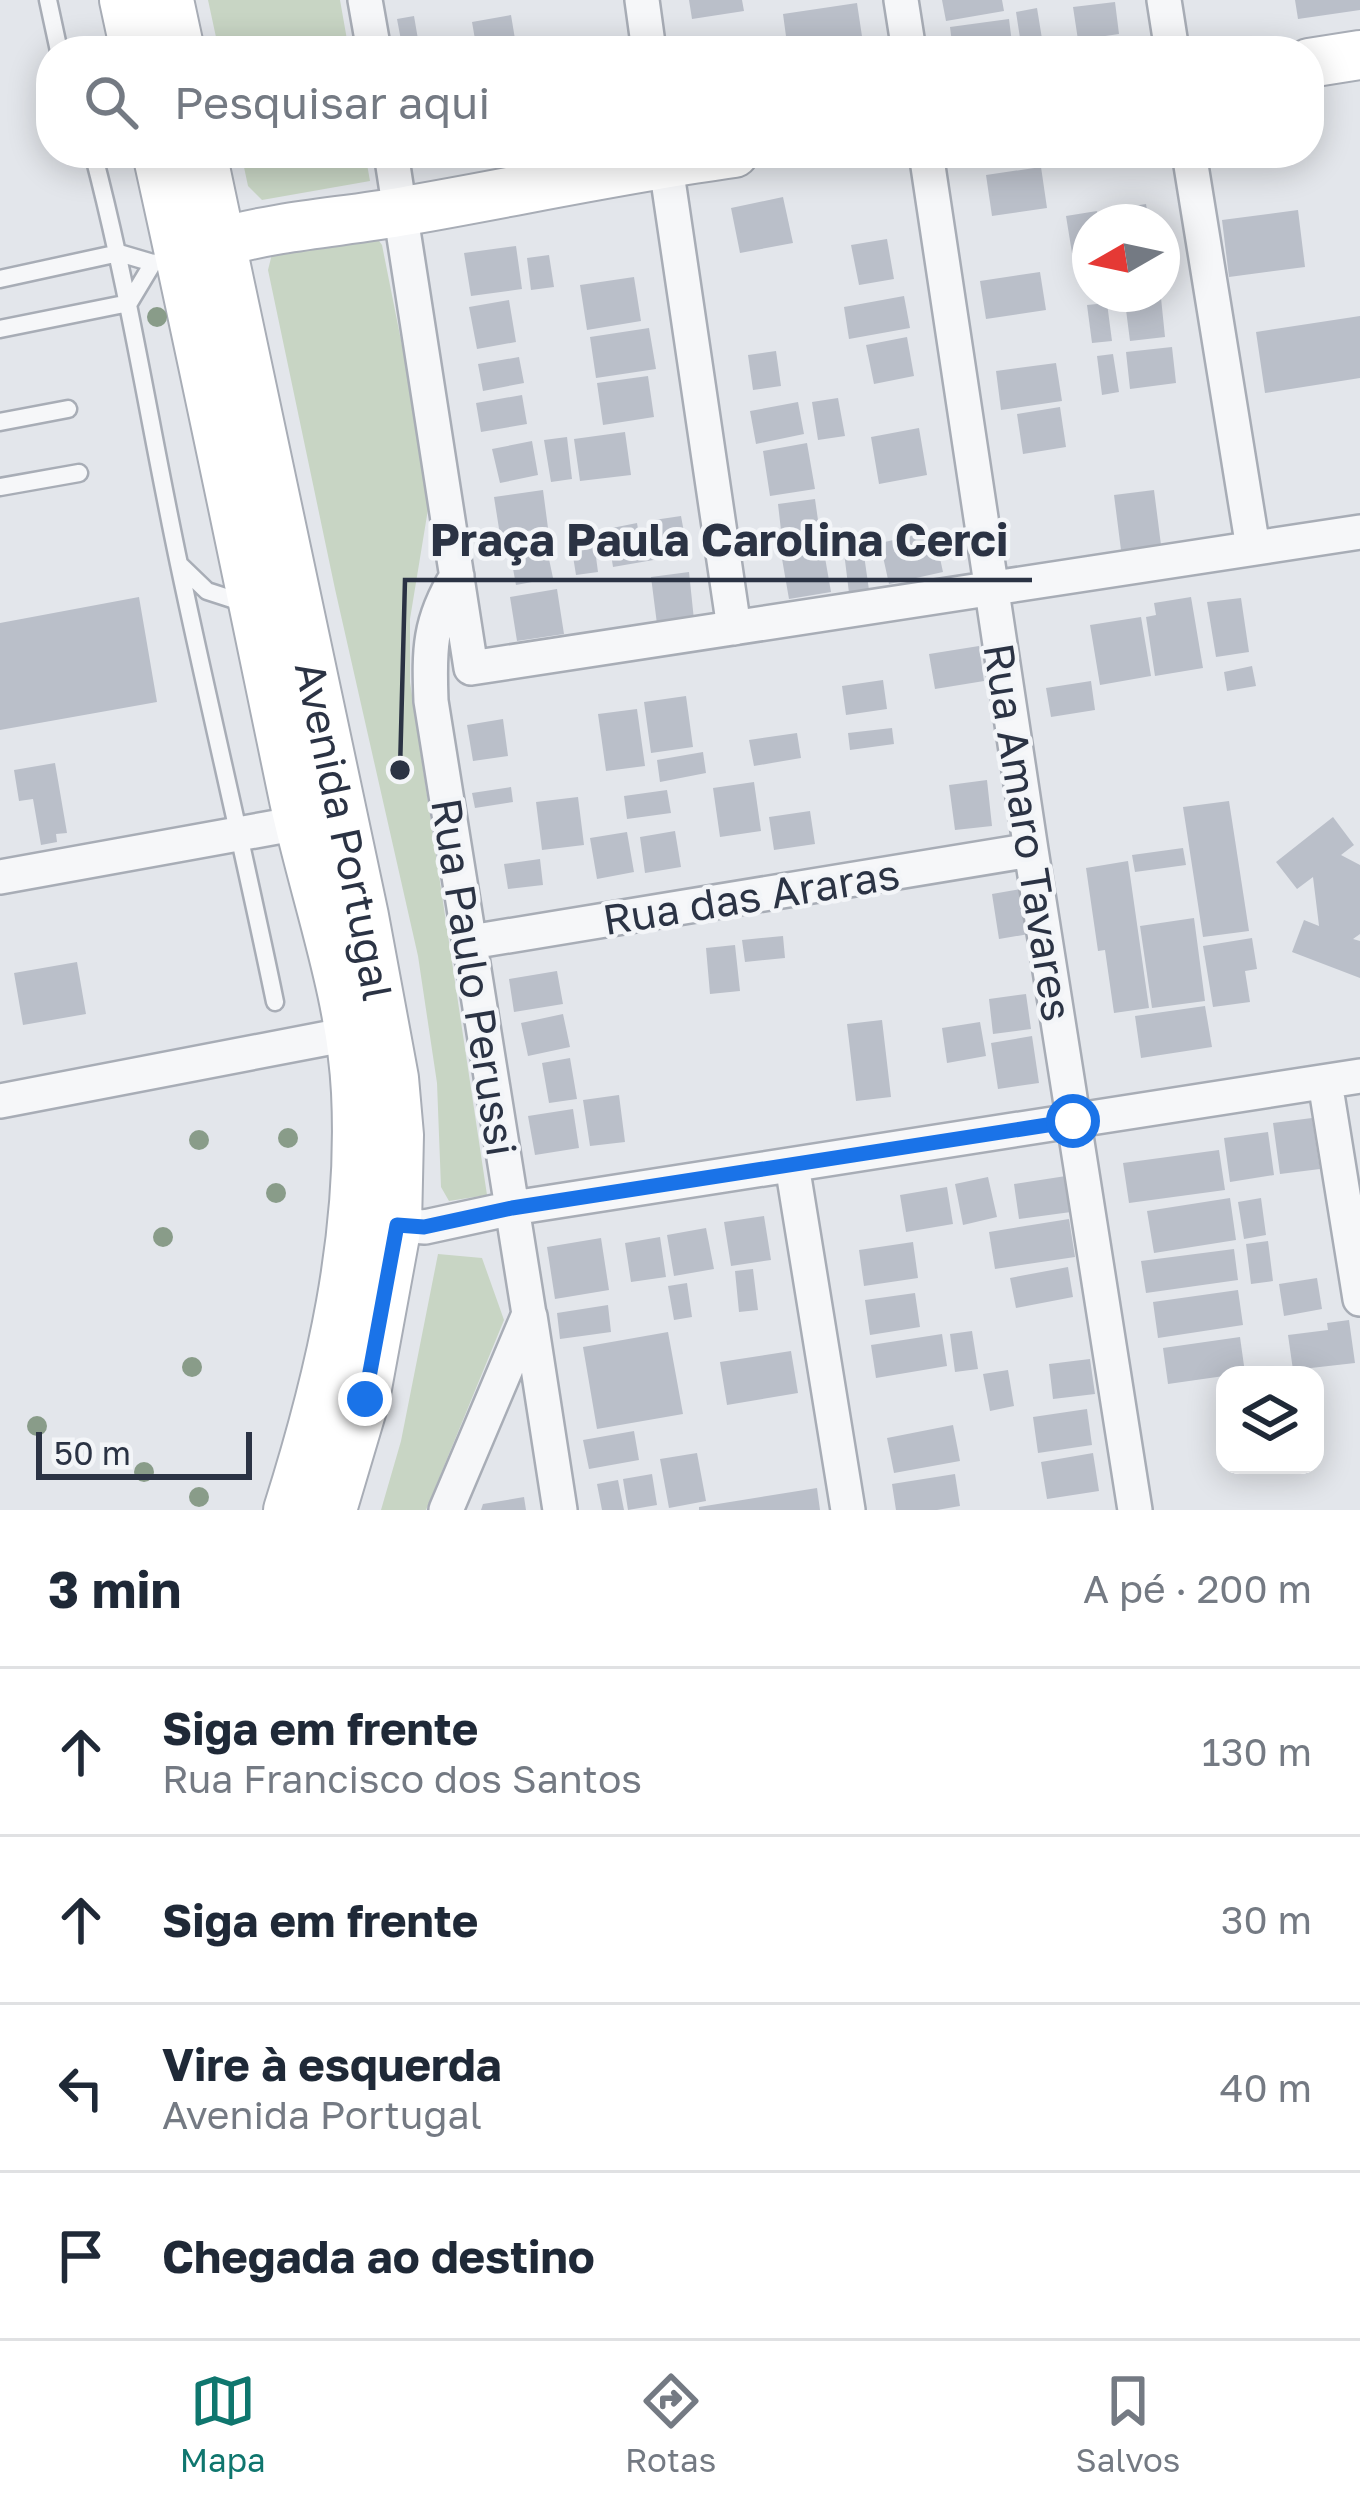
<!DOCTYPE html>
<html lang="pt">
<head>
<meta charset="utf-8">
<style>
	body { margin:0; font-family:"Golos Text",sans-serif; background:#f2f2f3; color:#1f2937 }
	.controls { position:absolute; right:36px; bottom:36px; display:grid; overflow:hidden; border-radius:24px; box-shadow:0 6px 30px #0003 }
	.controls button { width:108px; height:108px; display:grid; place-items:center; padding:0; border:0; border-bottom:3px solid #e0e1e3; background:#fff; color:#1f2937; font:60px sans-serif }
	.compass { position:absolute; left:1072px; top:204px; width:108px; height:108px; border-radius:50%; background:#fff; box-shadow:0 6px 30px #0003; rotate:261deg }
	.scale { position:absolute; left:36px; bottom:30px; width:216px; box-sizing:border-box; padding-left:12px; border:6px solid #2b3344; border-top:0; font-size:33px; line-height:42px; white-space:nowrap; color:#2b3344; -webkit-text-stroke:9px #f3f5f8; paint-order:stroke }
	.stop { position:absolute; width:36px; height:36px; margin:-27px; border:9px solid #1a73e8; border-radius:50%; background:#fff }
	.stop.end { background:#1a73e8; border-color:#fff; box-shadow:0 3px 12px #0008 }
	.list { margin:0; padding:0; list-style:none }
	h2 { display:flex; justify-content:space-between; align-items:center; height:156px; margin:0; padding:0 48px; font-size:51px }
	h2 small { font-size:39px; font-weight:400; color:#747a83 }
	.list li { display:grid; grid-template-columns:78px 1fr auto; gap:36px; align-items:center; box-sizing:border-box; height:168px; padding:0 48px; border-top:3px solid #e0e1e3 }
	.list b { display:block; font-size:45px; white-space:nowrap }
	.list p { margin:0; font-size:39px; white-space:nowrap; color:#747a83 }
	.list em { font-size:39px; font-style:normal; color:#747a83 }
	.icon { flex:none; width:66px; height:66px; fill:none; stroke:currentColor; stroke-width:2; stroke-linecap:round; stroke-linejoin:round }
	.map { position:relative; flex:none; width:1360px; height:1510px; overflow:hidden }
	.search { position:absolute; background:#fff; box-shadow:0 6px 30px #0003; left:36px; right:36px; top:36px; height:132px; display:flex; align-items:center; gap:30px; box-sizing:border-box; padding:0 42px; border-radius:48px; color:#747a83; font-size:45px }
	.sheet { height:828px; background:#fff }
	nav { display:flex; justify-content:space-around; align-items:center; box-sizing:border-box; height:168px; border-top:3px solid #e0e1e3; background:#fff; font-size:33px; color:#747a83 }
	nav a { display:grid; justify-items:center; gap:6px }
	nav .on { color:#0f766e }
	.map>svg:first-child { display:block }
	.green { fill:#c8d5c4 }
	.building { fill:#babfc9 }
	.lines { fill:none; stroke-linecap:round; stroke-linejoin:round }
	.lane-casing { stroke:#a8adb6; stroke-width:21 }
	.street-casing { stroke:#a8adb6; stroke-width:38 }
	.secondary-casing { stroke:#a8adb6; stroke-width:52 }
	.lane { stroke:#f6f7f9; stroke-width:16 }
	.street { stroke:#f6f7f9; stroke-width:33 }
	.secondary { stroke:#fff; stroke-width:48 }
	.tree { fill:#899c89 }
	.route { stroke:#1a73e8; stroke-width:15 }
	.labels { text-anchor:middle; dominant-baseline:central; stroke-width:9; stroke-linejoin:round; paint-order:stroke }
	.street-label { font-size:42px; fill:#2b3344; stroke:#f3f5f8 }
	.leader { fill:none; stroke:#2b3344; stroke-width:4.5 }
	.callout-dot { fill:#2b3344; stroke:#f3f5f8; stroke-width:4.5 }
	.callout-label { font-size:45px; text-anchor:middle; font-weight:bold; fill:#2b3344; stroke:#f3f5f8; stroke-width:9; stroke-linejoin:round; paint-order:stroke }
</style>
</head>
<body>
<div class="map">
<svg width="1360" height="1510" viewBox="0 0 1360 1510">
	<rect width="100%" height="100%" fill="#e3e6eb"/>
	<!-- green -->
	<path class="green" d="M208,0H340L349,51H219Z
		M241,153H365L370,181L262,200L248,186Z
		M374,234L382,245L431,491L410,619V682L487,1195L449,1201L441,1187L437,1083L418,956L335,589L268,270L273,250Z
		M438,1254L482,1258L504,1320L426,1510H381L401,1441Z"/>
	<!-- building -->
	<path class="building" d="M689,0H742L744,11L692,19Z
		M942,0H1002L1004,11L946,21Z
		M1295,0H1360V10L1298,19Z
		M1115,2L1119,34L1078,40L1073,7Z
		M857,3L863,43L788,51L783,14Z
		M1037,8L1044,51H1022L1016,12Z
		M511,15L516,45L477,51L472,22Z
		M414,16L420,51H403L397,19Z
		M1009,19L1013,51H953L950,27Z
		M1041,167L1047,208L992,216L986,175Z
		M783,197L793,243L740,253L731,208Z
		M1146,204L1149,222H1110L1108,210Z
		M1298,210L1305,267L1229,277L1222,220Z
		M1097,211L1099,222H1090V250L1072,253L1066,216Z
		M887,239L894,279L859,285L851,245Z
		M516,246L522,289L471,296L464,253Z
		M549,255L554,287L531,290L527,258Z
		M1040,272L1046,310L986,319L980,281Z
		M634,277L641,321L587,330L580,285Z
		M904,296L910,328L849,339L844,307Z
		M1161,298L1165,337L1130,341L1125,302Z
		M509,300L516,342L477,349L469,307Z
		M1107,303L1112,341L1092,343L1087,305Z
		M1360,316V378L1265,393L1256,332Z
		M649,328L656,369L596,378L590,337Z
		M907,337L914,376L874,384L866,345Z
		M1172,347L1176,383L1130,389L1126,352Z
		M776,351L781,386L753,390L748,355Z
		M1113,354L1119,392L1102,395L1097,356Z
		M519,357L524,383L483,391L478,364Z
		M1056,363L1062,401L1001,410L996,371Z
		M648,376L654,417L603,425L597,383Z
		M522,395L527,424L481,432L476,403Z
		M838,398L845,436L818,440L812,402Z
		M798,402L804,434L756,444L750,411Z
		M1060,407L1066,447L1023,454L1017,414Z
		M919,428L927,475L879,484L871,437Z
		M625,432L631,475L580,481L574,439Z
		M567,437L572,479L551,482L544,440Z
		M532,441L538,475L500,483L492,449Z
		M807,443L815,489L770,496L763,451Z
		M543,490L548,528L500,535L494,497Z
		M1154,490L1161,545L1121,550L1114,495Z
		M815,499L820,534L782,539L778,504Z
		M681,516L688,554L613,567L607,529L637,523L638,529L655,526L654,520Z
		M592,527L598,572L576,575L569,531Z
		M934,531L943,572L889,584L880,543Z
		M861,534L869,590L849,593L842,536Z
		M545,540L553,578L516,585L509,547Z
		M823,546L831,592L789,599L781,553Z
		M689,572L694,620L657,624L651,577Z
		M557,589L564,634L517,641L510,597Z
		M139,597L157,702L0,730V623Z
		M1191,597L1203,668L1155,676L1146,617L1156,615L1154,603Z
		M1241,598L1249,652L1216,657L1207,602Z
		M1141,617L1151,676L1100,685L1090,625Z
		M979,646L984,681L935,689L929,654Z
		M1252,666L1256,686L1227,691L1224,672Z
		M883,680L887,709L846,715L842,686Z
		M1091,681L1095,710L1051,717L1046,688Z
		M686,696L693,747L651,753L644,702Z
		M637,709L645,766L606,771L598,714Z
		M503,719L508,756L473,761L467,725Z
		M892,728L894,744L850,750L848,733Z
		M797,733L801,758L754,766L749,740Z
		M703,752L706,773L660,782L657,760Z
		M55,763L67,833L56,834L57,842L41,845L33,799L19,801L14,770Z
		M987,780L992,826L955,830L949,785Z
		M754,782L761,831L720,837L713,788Z
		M511,787L513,802L475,808L472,793Z
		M667,790L671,813L627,819L624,796Z
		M578,797L584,845L542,850L536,802Z
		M1229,801L1249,931L1203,937L1183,807Z
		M810,811L815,844L774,850L769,817Z
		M1333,817L1354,845L1341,855L1360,865V934L1353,939L1360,941V978L1292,952L1304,920L1319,926L1313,877L1297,889L1276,862Z
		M675,831L681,867L645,873L640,837Z
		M627,832L634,872L597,879L590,838Z
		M1183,848L1186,865L1135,872L1132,855Z
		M540,859L543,885L508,889L504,864Z
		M1128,861L1149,1008L1114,1013L1105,950L1098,951L1086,868Z
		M1021,889L1029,934L999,939L992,894Z
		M1194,918L1205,1001L1152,1008L1140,926Z
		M783,936L785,958L745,962L742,940Z
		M1252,938L1257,969L1245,971L1250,1002L1213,1007L1203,946Z
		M735,945L740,991L710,994L706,948Z
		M77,962L86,1014L23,1025L14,973Z
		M557,971L563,1004L514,1012L509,979Z
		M1026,994L1031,1029L993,1034L989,999Z
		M1205,1006L1212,1047L1141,1058L1135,1016Z
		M563,1014L570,1047L528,1056L521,1023Z
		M882,1020L891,1097L856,1101L847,1024Z
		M980,1022L986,1056L947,1063L942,1028Z
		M1032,1036L1039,1083L998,1089L991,1043Z
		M570,1058L577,1099L549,1103L542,1063Z
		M619,1095L625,1142L590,1146L583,1100Z
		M573,1109L579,1148L535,1155L528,1116Z
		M1312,1118L1320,1169L1280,1174L1273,1123Z
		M1268,1132L1274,1175L1230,1182L1224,1138Z
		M1219,1150L1225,1190L1129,1203L1123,1163Z
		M1066,1176L1071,1212L1019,1219L1014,1184Z
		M988,1177L997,1217L963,1225L955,1184Z
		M947,1187L953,1224L906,1232L900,1195Z
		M1230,1198L1236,1240L1154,1253L1147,1211Z
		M1261,1198L1266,1235L1244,1239L1238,1202Z
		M764,1216L771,1260L731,1266L724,1222Z
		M1069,1219L1075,1257L995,1269L989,1232Z
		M706,1228L714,1269L674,1276L667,1235Z
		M660,1237L666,1277L631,1282L625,1243Z
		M601,1238L609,1290L555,1299L547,1247Z
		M1268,1241L1273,1281L1251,1284L1246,1244Z
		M913,1242L918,1278L864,1286L859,1250Z
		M1234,1249L1238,1280L1146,1293L1141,1261Z
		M1068,1267L1073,1297L1016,1308L1010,1278Z
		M753,1269L758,1310L739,1312L735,1271Z
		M1317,1278L1322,1309L1284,1316L1279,1284Z
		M687,1283L692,1317L674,1320L668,1286Z
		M1238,1290L1243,1325L1158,1338L1153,1302Z
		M915,1293L920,1327L870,1335L865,1300Z
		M608,1305L611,1332L560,1339L557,1313Z
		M1349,1320L1355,1363L1293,1370L1288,1335L1328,1330L1327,1323Z
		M972,1331L978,1369L955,1372L950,1334Z
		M668,1332L683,1414L597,1429L583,1347Z
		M942,1334L947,1366L876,1378L871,1345Z
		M1240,1337L1245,1373L1168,1384L1163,1348Z
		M791,1351L798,1393L727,1405L720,1362Z
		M1090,1359L1095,1394L1053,1399L1049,1364Z
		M1008,1370L1014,1406L990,1411L983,1374Z
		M1087,1409L1092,1445L1038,1453L1033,1417Z
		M953,1425L960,1461L894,1473L887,1438Z
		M634,1431L639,1460L589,1469L583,1440Z
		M697,1453L706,1501L669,1508L660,1459Z
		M1093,1453L1099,1491L1047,1499L1041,1462Z
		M652,1474L657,1505L628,1510L623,1479Z
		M955,1474L960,1506L937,1510H896L892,1484Z
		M618,1480L624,1510H602L597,1484Z
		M817,1488L820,1510H699V1507Z
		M524,1497L526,1510H481L483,1504Z"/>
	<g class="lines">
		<!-- lane casing -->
		<g class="lane-casing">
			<path id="lane" d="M48,0L59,51
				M93,153C129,289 150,427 179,564C210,711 245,856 275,1002
				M0,279L119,253L153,263L174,259
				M0,329L129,303L153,263
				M0,422L68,409
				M0,487L79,473
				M180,565L207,591L244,603"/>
		</g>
		<!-- street casing -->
		<g class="street-casing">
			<path id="street" d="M365,0L374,51
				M642,0L649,51
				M901,0L909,51
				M1164,0L1172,51
				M391,153L471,668L1360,532
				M664,153L734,628
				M926,153L1031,850L1135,1510
				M1189,153L1253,548
				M0,877L299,823
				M471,942L1031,850
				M1325,1082L1360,1299
				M0,1101L349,1034
				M792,1165L848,1510
				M397,1225L425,1227L513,1208L1360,1076
				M530,1316L560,1510
				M446,1510L529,1314L431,701C429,650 429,621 457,576"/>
		</g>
		<!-- secondary casing -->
		<g class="secondary-casing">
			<g id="secondary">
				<path d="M124,0L135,51"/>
				<path d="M169,0L180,51"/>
				<path d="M1309,63L1360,55"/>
				<path d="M157,153C205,368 249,584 294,800C315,897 351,993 356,1092C363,1236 331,1374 288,1510"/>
				<path id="s1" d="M202,153L364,916L394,1078L399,1135L397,1225L365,1399L332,1510"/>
				<path d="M222,242C281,225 344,222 405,211C515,192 624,168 734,153"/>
			</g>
		</g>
		<!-- lane -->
		<use href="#lane" class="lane"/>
		<!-- street -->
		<use href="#street" class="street"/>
		<!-- secondary -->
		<use href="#secondary" class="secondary"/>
	</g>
	<!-- trees -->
	<g class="tree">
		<circle cx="157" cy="317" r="10"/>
		<circle cx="288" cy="1138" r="10"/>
		<circle cx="199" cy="1140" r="10"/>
		<circle cx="276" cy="1193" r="10"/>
		<circle cx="163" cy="1237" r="10"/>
		<circle cx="192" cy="1367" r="10"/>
		<circle cx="37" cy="1426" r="10"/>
		<circle cx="144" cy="1472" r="10"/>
		<circle cx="199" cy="1497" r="10"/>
	</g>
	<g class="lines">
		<!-- route -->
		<path class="route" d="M365,1399L397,1225L424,1227L512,1208L1073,1121"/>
	</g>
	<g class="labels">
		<!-- street labels -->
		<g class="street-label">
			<text stroke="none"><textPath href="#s1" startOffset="693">Avenida Portugal</textPath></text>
			<text transform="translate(1029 832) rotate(81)">Rua Amaro Tavares</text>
			<text transform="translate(751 896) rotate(-9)">Rua das Araras</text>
			<text transform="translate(475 977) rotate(81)">Rua Paulo Perussi</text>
		</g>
	</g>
	<!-- callouts -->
	<path class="leader" d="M400 770L405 580H1032"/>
	<circle class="callout-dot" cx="400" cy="770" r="12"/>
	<g class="callout-label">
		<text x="719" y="556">Praça Paula Carolina Cerci</text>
	</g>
</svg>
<div class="controls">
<button><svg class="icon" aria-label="layers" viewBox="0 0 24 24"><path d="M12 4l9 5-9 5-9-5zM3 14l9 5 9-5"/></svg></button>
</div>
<svg class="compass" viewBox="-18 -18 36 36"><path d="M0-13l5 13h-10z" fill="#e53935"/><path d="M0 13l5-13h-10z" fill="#747a83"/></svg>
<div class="scale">50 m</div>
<div class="stop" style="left:1073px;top:1121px"></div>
<div class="stop end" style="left:365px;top:1399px"></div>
<div class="search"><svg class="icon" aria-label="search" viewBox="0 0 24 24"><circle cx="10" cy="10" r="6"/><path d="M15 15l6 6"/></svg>Pesquisar aqui</div>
</div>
<section class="sheet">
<h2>3 min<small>A pé · 200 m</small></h2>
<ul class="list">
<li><svg class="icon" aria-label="ahead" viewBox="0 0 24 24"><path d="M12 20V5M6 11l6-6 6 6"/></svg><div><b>Siga em frente</b><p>Rua Francisco dos Santos</p></div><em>130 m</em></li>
<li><svg class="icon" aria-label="ahead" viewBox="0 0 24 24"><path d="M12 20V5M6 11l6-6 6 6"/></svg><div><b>Siga em frente</b></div><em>30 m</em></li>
<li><svg class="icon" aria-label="left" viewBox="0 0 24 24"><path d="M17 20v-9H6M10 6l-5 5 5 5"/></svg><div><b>Vire à esquerda</b><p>Avenida Portugal</p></div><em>40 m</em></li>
<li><svg class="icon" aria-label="arrive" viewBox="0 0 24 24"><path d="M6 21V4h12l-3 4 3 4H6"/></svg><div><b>Chegada ao destino</b></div></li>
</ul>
</section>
<nav>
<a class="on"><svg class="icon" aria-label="map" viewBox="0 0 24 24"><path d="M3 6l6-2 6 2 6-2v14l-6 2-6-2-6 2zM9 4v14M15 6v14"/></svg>Mapa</a>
<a><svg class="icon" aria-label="directions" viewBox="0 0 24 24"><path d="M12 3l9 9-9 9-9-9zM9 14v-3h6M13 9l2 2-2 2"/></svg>Rotas</a>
<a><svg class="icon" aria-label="saved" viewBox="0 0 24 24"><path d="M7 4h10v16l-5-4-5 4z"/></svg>Salvos</a>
</nav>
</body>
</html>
